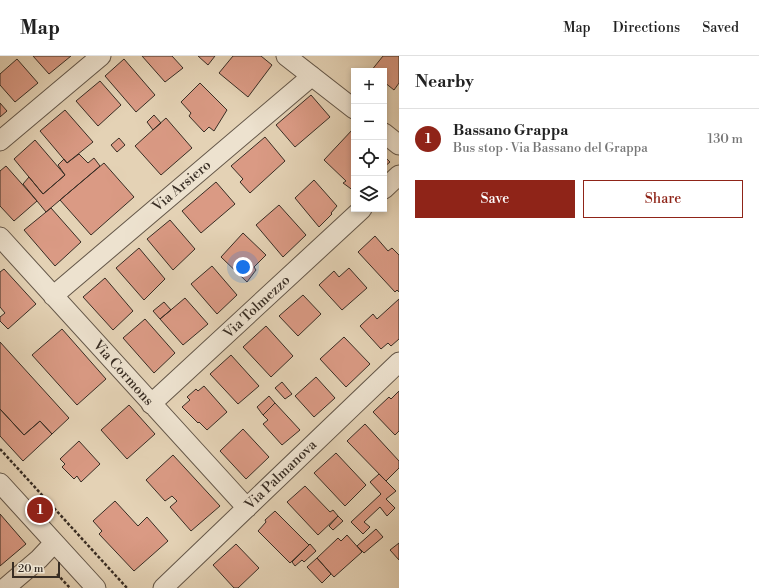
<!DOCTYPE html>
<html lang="en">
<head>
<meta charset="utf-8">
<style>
	body { margin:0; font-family:"Libre Bodoni",serif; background:#f6f6f6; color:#222 }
	.controls { position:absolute; right:12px; top:12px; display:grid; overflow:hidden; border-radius:0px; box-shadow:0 2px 6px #0003 }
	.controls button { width:36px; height:36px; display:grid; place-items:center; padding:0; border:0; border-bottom:1px solid #e0e0e0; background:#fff; color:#222; font:20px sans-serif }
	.scale { position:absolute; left:12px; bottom:10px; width:48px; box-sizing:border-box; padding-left:4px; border:2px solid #382d24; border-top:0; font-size:11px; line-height:14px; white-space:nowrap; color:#382d24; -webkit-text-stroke:3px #ede2cf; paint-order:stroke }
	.you { position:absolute; left:243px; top:211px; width:14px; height:14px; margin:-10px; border:3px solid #fff; border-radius:50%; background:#1a73e8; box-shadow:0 0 0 6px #1a73e833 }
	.badge { display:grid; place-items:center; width:26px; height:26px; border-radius:50%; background:#8f2418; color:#fff; font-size:13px; font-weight:700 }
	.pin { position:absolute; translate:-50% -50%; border:2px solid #fff; box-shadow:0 1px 4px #0006 }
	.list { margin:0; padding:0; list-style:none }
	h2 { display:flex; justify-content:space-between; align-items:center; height:52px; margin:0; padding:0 16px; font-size:17px }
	h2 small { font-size:13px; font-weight:400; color:#767676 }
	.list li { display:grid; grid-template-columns:26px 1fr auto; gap:12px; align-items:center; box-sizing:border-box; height:60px; padding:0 16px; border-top:1px solid #e0e0e0 }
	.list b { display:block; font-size:15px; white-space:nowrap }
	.list p { margin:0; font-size:13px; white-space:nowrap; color:#767676 }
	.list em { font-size:13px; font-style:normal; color:#767676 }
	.actions { display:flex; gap:8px; padding:12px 16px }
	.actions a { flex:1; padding:9px 0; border:1px solid #8f2418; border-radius:0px; text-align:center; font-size:14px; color:#8f2418 }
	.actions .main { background:#8f2418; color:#fff }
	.icon { flex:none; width:22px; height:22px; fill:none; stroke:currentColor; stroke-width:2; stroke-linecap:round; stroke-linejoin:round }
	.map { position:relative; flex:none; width:399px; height:532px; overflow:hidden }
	header { display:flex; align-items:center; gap:24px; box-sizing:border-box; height:56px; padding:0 20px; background:#fff; border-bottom:1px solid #e0e0e0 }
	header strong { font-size:19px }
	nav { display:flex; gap:22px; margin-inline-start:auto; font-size:14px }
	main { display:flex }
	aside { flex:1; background:#fff }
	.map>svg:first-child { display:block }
	.building { fill:#da9a84; stroke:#382d24 }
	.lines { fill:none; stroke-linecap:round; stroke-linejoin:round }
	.minor-casing { stroke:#635648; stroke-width:21 }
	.path { stroke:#382d24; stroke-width:2.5; stroke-dasharray:3 2; stroke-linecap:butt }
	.minor { stroke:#ede2cf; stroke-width:19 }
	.labels { text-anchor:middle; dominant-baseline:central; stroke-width:3; stroke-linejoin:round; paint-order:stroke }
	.street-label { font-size:14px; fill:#382d24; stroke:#ede2cf }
</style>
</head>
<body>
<header>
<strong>Map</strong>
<nav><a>Map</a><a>Directions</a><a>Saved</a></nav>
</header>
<main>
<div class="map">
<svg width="399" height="532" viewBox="0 0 399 532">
	<rect width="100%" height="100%" fill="#e4d2b5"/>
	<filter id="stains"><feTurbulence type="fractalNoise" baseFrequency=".005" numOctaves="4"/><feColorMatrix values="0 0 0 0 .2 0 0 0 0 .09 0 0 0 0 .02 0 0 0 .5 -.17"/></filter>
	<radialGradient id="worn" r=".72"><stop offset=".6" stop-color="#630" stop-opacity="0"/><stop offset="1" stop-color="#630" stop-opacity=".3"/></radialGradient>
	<!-- building -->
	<path class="building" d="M33,0H71L49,18Z
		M142,0H172L183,12L165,26Z
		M198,0H215L208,9Z
		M233,0H261L272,9L248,41L219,17Z
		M383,0H399V27L394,34L384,26V15H371Z
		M17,3L38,27L15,46L0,29V18Z
		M124,3L155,39L136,56L105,20Z
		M100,25L121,49L98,70L76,45Z
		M200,27L227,54L214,75L209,71L204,76L189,60L191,57L181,46Z
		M311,39L330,61L295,91L276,69Z
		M0,47L7,55L0,61Z
		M65,54L93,86L67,107L40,75Z
		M154,59L161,67L153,74L147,66Z
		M166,62L192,92L161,119L135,90Z
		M353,73L354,74V135L343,127L346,125L324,104Z
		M265,81L285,105L250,137L240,126L243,123L231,110Z
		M119,82L125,89L117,96L111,89Z
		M35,84L65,119L43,138L14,103Z
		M79,98L88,107L94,102L100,110L46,156L23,128L29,121L43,138L65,119L58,109L64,103L67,107Z
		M384,100L390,106L384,111Z
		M104,107L134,141L91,179L60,144Z
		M6,110L37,145L14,165L0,150V115Z
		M314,124L337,150L331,157L332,158L319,171L295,142Z
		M216,126L235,148L201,177L182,155Z
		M279,149L306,179L283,201L256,169Z
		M51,152L81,186L55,210L24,174Z
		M170,164L195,193L173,214L147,183Z
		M243,177L266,199L254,211L256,214L247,226L221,201Z
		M375,180L388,195L392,192L399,199V236L397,234L395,236L358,196Z
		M139,192L165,223L144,244L116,212Z
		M212,210L237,239L217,258L191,228Z
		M349,212L367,232L342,254L319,229L334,215L339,221Z
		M4,213L36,248L8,273L0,265V261L5,257L0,251V216Z
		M105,222L133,255L113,274L83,241Z
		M303,239L321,258L298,280L279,260Z
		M185,242L208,268L183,289L160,263Z
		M399,243V283L391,290L388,287L381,293L360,270L373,258L377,263Z
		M164,246L171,254L160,263L153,255Z
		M145,263L175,297L154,317L123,282Z
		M266,270L293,300L271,321L243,291Z
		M62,273L106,323L77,349L32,299Z
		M344,281L370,308L346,331L320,303Z
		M0,286L69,362L52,378L40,365L24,379L0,353Z
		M231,299L259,330L238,348L210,318Z
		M316,321L335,342L314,361L295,340Z
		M282,326L292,338L285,343L275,332Z
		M204,330L227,356L207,374L199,366L198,367L182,351L190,344L187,341L196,333L198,335Z
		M399,335V375L395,379L373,356L389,341L391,343Z
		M269,340L275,347L263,359L257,351Z
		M275,347L300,374L282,389L263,368L268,364L263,359Z
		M129,349L155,378L127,403L101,374Z
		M0,353L24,379L40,365L52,378L23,405L0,380Z
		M365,368L399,405V412L386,425L347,385Z
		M243,373L269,401L246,423L220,395Z
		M79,385L100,408L81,426L77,420L74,423L62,411L65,408L60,403Z
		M336,397L366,429L345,450L314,417Z
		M173,399L220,450L191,475L170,451L177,445L172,440L165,445L146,424Z
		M379,418L396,435L386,443L395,452L387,460L380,451L364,466L370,471L363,478L351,466L381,438L370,426Z
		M305,430L330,456L333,454L338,460L318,479L287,446Z
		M115,445L138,470L147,461L168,485L134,515L99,478L102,475L93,465Z
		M275,455L309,489L290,507L258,475L266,466L265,464Z
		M0,458L26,488L0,510Z
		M338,460L343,465L333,474L329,470Z
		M376,473L383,481L364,497L357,490Z
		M347,479L362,496L334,521L317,502L338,482L341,485Z
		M399,487V504L390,494Z
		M236,488L259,512L238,532H234L213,509Z
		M310,488L316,495L304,506L302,504L295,510L292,506Z
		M317,502L331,518L322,527L307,511Z"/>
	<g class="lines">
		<!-- minor casing -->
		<g class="minor-casing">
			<path id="minor" d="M286,0L354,53
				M384,77L399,89
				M0,85L101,0
				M384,133L399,119
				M0,181L247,452
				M53,240L312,20
				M151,348L362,153
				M0,427L96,532
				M5,532L39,503L54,487
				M163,532L399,306"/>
		</g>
		<!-- path -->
		<path class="path" d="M0,393L127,532
			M57,518L70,532"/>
		<!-- minor -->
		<use href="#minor" class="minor"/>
	</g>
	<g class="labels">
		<!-- street labels -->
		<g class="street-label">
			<text transform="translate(182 130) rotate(-40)">Via Arsiero</text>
			<text transform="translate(257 251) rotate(-43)">Via Tolmezzo</text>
			<text transform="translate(123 317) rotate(48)">Via Cormons</text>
			<text transform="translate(281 419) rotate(-44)">Via Palmanova</text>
		</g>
	</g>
	<rect width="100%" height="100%" filter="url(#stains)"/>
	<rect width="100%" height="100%" fill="url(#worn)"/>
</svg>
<div class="controls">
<button>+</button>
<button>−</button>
<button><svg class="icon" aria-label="locate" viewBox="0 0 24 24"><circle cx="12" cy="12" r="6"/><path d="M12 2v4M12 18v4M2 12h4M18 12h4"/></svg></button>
<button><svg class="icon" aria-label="layers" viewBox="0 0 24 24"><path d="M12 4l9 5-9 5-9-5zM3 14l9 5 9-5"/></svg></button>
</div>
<div class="scale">20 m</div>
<div class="you"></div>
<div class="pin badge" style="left:40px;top:454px">1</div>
</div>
<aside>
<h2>Nearby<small></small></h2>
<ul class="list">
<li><span class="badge">1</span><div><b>Bassano Grappa</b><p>Bus stop · Via Bassano del Grappa</p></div><em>130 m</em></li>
</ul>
<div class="actions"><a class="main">Save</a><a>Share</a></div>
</aside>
</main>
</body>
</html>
